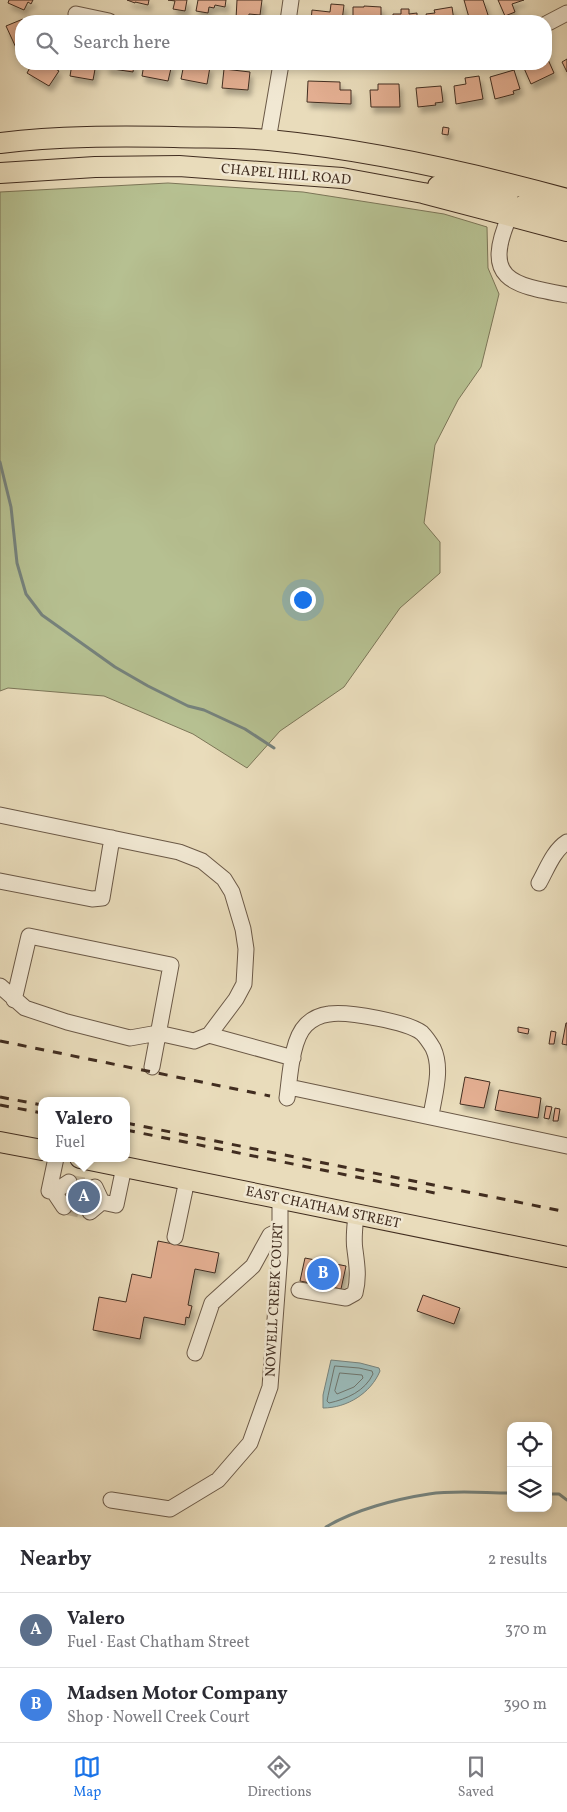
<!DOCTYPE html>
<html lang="en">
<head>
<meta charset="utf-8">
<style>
	body { margin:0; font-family:Vollkorn,serif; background:#f2f2f3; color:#2b2b33 }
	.controls { position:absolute; right:15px; bottom:15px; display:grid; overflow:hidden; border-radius:10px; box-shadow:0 2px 8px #0003 }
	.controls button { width:45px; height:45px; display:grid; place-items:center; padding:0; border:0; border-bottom:1px solid #e1e1e2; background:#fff; color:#2b2b33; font:25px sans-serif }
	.you { position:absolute; left:302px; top:599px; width:18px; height:18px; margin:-12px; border:4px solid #fff; border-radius:50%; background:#1a73e8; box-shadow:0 0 0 8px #1a73e833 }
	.badge { display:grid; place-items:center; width:32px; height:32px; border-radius:50%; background:#1a73e8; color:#fff; font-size:16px; font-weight:700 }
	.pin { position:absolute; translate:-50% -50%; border:2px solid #fff; box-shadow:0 1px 5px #0006 }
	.popup { position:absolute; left:38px; top:1097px; width:92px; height:65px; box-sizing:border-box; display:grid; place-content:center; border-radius:10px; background:#fff; filter:drop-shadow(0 1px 4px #0005); font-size:16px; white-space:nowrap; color:#7c7c81 }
	.popup b { font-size:19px; color:#2b2b33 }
	.popup::after { content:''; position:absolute; left:50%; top:100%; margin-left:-10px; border:10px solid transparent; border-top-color:#fff }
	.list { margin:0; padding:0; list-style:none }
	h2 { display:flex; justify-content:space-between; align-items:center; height:65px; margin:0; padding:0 20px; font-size:21px }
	h2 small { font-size:16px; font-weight:400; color:#7c7c81 }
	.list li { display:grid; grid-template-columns:32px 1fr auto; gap:15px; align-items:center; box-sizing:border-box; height:75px; padding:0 20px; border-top:1px solid #e1e1e2 }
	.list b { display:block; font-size:19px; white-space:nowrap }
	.list p { margin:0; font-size:16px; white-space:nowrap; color:#7c7c81 }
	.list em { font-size:16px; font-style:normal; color:#7c7c81 }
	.icon { flex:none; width:28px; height:28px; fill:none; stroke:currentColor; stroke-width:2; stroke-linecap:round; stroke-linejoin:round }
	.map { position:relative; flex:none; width:567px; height:1527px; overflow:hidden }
	.search { position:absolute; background:#fff; box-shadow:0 2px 8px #0003; left:15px; right:15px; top:15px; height:55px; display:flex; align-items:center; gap:12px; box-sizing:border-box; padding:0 18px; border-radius:20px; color:#7c7c81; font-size:19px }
	.sheet { height:215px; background:#fff }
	nav { display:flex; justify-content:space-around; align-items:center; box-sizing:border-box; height:70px; border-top:1px solid #e1e1e2; background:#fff; font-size:14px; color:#7c7c81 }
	nav a { display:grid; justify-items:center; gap:2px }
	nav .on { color:#1a73e8 }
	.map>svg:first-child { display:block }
	.green { fill:#b6c091; stroke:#7c7658 }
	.water { fill:#9abab9; stroke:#76827c }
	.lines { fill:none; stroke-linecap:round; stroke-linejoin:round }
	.shore { stroke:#6e746c; stroke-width:1 }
	.stream { stroke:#76827c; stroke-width:3 }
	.building { fill:#e4af92; stroke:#412d20; filter:url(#shadow) }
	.minor-tunnel { stroke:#c7b99c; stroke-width:15; stroke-dasharray:15 8; stroke-linecap:butt }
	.minor-casing { stroke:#6b5947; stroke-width:17 }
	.major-casing { stroke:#412d20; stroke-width:22 }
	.minor { stroke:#f1e8d3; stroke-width:15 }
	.major { stroke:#e9dcbb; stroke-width:20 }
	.rail { stroke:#412d20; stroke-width:3; stroke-dasharray:9 9; stroke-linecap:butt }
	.labels { text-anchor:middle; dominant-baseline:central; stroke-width:5; stroke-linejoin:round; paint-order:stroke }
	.street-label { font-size:14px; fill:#412d20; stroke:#f1e8d3 }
</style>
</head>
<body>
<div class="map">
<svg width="567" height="1527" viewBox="0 0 567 1527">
	<defs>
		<filter id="shadow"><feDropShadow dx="3" dy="5.5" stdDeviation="2.5" flood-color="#0004"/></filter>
	</defs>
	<rect width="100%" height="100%" fill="#e9dcbb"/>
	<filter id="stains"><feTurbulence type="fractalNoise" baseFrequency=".004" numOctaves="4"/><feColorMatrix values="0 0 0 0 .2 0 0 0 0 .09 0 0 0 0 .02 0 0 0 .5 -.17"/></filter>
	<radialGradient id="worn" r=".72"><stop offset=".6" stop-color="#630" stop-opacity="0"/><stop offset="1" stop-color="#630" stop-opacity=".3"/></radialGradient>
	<!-- green -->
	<path class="green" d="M168,183L303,192L444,214L487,227L488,268L499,294L481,367L458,400L435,445L424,523L440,542V573L400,608L344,687L280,731L247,768L193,734L104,696L8,688L0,691V192Z"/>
	<!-- water -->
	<path class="water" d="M331,1360L360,1363L379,1368L380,1371C371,1393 347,1408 323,1408V1395Z"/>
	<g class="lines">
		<!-- shore -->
		<path class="shore" d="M335,1366L359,1368L372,1371L373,1374C365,1391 347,1399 329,1403L327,1401L328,1396Z
			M340,1373L362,1375L363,1378L354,1387L337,1394L335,1391Z"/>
		<!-- stream -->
		<path class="stream" d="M0,462L11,507L17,563L26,594L42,615L115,667L148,686L188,706L204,710L245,729L274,748
			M548,1494H559L567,1500
			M326,1527C354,1510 396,1499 429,1494C455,1490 484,1493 511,1493"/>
	</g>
	<!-- building -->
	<path class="building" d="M9,0H33L31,4L28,2L24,10L8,3Z
		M127,0H149L148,5L135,2V3Z
		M168,0H187L185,11L173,9L175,1Z
		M198,0H226L225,7L215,5L214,8L209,7L208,13L196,11Z
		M237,0H262L260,15L249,14L248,21L236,19Z
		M464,0H483L489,18L482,21H470Z
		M498,0H524L512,4L515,12L505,16Z
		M331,4L344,5L342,21H311L312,10L330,12Z
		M364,6L381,7V21H353V7H364Z
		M452,7L454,21H428L426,14L435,13L434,10Z
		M401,9H409V14L417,13V21H393V14H401Z
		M23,19L24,21H21V51L18,52L6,26Z
		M546,55L554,73L531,84L523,66L528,64H546Z
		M567,59V72L562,62Z
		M32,64H47L59,71L49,86L27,73Z
		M72,64H96L93,80L70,76Z
		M107,64H134L133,72L106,68Z
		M144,64H172L168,81L142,76Z
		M184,64L210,67L207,84L181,79Z
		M224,69L250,72L248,90L222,88Z
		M514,70L520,89L513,91L514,94L495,99L490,77Z
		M479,76L483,99L456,104L454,86L466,84L465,78Z
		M308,81L340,82V90H351V104L307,102Z
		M378,84H399L400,107H371L370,90H378Z
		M441,86L443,102L435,103L436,105L418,107L416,88Z
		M443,127L449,128L448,135L442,134Z
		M566,1023H567V1045L562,1044Z
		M518,1027L529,1029L528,1034L518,1032Z
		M551,1031L556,1032L554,1044H549Z
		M465,1077L490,1082L484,1108L460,1104Z
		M499,1090L541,1098L538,1118L495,1110Z
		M546,1106L552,1107L549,1119L544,1118Z
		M555,1108L560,1109L558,1121H553Z
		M158,1241L219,1253L215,1273L195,1269L188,1305L192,1306L189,1318L186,1317L185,1325L144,1317L140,1339L93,1330L99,1297L126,1302L132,1274L151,1278Z
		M305,1258L346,1266L341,1289L300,1281Z
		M423,1295L460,1308L454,1324L417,1311Z"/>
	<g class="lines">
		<!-- minor-tunnel -->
		<path class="minor-tunnel" d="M69,1182L95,1187
			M67,1195L92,1200
			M64,1207L90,1212"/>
		<!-- minor casing -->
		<g class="minor-casing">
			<path id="minor" d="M76,14L109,21
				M288,21L291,0
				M546,24L567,13
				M268,140L281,64
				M510,215C482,279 510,285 567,295
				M0,815L179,852L202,861L224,879L232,892L243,929L246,949L244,984L236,999L209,1035L194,1041L158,1033L130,1038L67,1022L25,1008L0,986
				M0,881L92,899L102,898L112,838
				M539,883C547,869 553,851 567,842
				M14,1000L29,936L171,965L152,1067
				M209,1035L293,1058
				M289,1087L567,1146
				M287,1098C290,1078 291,1040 306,1025C312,1019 321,1015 329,1014C348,1011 408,1022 422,1033C426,1037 430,1043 433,1048C443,1069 434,1095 431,1116
				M56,1158L49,1191L54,1192L69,1182
				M95,1187L102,1202L116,1205L124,1167
				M54,1192L64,1207
				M90,1212L102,1202
				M175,1237L187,1180
				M299,1290L346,1298L355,1293C359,1278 357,1265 355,1250C353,1239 355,1226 356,1215
				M195,1353L212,1303L253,1266L270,1235L280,1230
				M111,1500L170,1509L218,1480L250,1443L270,1387L280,1253V1199"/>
		</g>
		<!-- major casing -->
		<g class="major-casing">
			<path id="major" d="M0,143C58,136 116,136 174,137C206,138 238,137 269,140C371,150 469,172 567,199
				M0,173L95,167L179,166L342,178L423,193L567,231
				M438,186L499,196L508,193L513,185
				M510,215C520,196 552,212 567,216
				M0,1142L42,1150
				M80,1158L567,1257"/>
		</g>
		<!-- minor -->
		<use href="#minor" class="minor"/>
		<!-- major -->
		<use href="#major" class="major"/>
		<!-- rail -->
		<path class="rail" d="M0,1041L270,1096
			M0,1097L42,1105
			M0,1105L42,1113
			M126,1123L567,1212
			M126,1130L440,1194"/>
	</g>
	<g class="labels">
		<!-- street labels -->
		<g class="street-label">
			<text transform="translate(286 175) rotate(5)">CHAPEL HILL ROAD</text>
			<text transform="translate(323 1208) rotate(12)">EAST CHATHAM STREET</text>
			<text transform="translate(275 1300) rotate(-87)">NOWELL CREEK COURT</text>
		</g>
	</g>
	<rect width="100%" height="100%" filter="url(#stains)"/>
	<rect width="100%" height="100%" fill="url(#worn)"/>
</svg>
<div class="controls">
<button><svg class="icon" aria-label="locate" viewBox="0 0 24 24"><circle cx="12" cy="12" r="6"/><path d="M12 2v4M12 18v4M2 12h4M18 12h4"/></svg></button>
<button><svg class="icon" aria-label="layers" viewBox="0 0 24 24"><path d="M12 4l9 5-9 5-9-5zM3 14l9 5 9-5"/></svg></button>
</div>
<div class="you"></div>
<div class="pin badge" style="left:84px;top:1197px;background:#5c6f8a">A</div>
<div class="popup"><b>Valero</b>Fuel</div>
<div class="pin badge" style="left:323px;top:1274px;background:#3f7fe0">B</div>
<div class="search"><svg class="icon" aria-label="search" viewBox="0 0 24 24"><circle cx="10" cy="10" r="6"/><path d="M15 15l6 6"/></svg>Search here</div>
</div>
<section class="sheet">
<h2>Nearby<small>2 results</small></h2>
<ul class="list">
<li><span class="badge" style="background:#5c6f8a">A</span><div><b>Valero</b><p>Fuel · East Chatham Street</p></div><em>370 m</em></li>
<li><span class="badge" style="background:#3f7fe0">B</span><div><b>Madsen Motor Company</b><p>Shop · Nowell Creek Court</p></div><em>390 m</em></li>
</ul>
</section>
<nav>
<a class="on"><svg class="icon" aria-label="map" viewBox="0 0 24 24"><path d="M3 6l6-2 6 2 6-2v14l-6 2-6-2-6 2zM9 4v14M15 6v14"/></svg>Map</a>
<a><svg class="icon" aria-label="directions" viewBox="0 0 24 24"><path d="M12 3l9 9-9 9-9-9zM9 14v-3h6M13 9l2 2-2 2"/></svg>Directions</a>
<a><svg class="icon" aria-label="saved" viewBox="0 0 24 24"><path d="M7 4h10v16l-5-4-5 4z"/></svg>Saved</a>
</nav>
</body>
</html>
